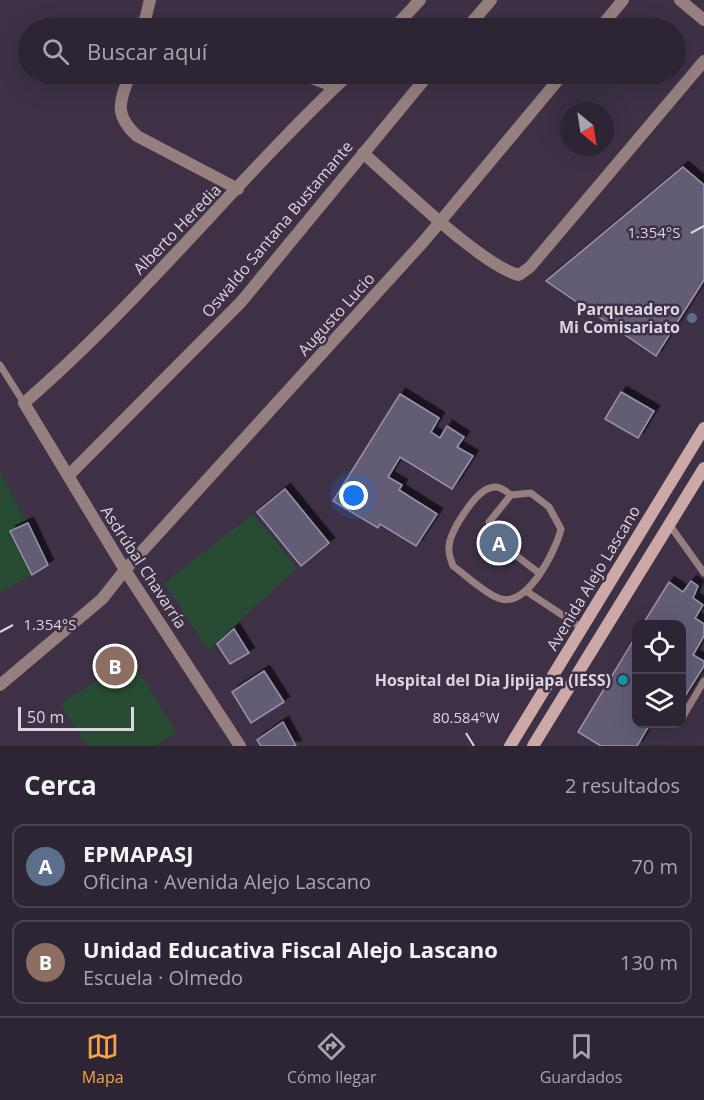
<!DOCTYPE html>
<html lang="es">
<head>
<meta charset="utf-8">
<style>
	body { margin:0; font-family:"Open Sans",sans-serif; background:#362d3c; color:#f1f3f6 }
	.controls { position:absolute; right:18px; bottom:18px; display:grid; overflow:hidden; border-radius:12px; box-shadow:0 6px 24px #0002 }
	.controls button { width:54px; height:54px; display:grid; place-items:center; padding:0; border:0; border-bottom:2px solid #49424f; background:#2e2534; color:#f1f3f6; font:30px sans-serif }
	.compass { position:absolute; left:560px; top:102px; width:54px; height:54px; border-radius:50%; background:#2e2534; box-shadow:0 6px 24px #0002; rotate:150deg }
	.scale { position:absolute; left:18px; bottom:15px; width:116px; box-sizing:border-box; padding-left:6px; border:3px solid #dcd4e1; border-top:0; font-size:16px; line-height:21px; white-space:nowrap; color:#dcd4e1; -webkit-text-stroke:4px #3e3146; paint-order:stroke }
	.you { position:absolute; left:354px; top:496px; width:21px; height:21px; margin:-15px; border:4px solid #fff; border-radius:50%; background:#1a73e8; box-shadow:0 0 0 9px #1a73e833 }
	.badge { display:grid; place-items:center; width:39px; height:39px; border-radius:50%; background:#f5a246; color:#fff; font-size:20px; font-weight:700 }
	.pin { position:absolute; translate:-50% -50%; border:3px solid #fff; box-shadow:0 2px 6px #0006 }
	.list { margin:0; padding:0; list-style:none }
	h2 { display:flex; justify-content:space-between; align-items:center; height:78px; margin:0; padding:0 24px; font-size:26px }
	h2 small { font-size:20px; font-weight:400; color:#a7a5ac }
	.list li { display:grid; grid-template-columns:39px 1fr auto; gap:18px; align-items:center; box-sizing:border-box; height:84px; margin:0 12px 12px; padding:0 12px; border:2px solid #49424f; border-radius:12px }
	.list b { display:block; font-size:22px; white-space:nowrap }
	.list p { margin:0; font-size:20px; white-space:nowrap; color:#a7a5ac }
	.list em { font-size:20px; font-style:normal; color:#a7a5ac }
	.icon { flex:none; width:33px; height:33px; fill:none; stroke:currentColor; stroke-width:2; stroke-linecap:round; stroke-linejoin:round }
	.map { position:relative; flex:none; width:704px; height:746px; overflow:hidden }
	.search { position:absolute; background:#2e2534; box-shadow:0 6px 24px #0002; left:18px; right:18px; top:18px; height:66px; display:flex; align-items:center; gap:15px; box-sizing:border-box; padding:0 21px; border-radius:33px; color:#a7a5ac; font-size:22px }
	.sheet { height:270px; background:#2e2534 }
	nav { display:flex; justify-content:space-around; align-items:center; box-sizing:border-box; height:84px; border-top:2px solid #49424f; background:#2e2534; font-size:16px; color:#a7a5ac }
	nav a { display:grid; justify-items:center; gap:3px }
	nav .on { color:#f5a246 }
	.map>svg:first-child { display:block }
	.green { fill:#274b33 }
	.building { fill:#625c75; stroke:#9892ad; stroke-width:1.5; filter:url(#shadow) }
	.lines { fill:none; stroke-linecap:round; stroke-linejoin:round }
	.lane { stroke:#967f7f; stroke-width:7 }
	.street { stroke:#967f7f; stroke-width:12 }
	.secondary { stroke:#cca8a7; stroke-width:12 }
	.ticks { fill:none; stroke:#dcd4e1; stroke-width:2 }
	.service-dot { fill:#5c6f8a; stroke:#3e3146; stroke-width:2 }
	.culture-dot { fill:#0f9aa8; stroke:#3e3146; stroke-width:2 }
	.labels { text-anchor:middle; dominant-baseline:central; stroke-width:5; stroke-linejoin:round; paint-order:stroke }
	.street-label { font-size:16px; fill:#dcd4e1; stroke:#3e3146 }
	.poi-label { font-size:16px; font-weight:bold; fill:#dcd4e1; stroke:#3e3146; text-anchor:end }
	.ticks-label { font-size:15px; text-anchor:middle; fill:#dcd4e1; stroke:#3e3146; stroke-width:5; stroke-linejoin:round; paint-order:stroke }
</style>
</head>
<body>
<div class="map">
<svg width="704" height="746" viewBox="0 0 704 746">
	<defs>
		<filter id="shadow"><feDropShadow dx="5.5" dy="-5.5" stdDeviation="0" flood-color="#0009"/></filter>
	</defs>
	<rect width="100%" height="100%" fill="#3e3146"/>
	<!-- green -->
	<path class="green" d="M0,470L48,565L0,593Z
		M253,514L297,568L208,650L164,583Z
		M130,659L177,732L154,746H87L60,704Z"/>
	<!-- building -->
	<path class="building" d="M683,167L704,185V280L656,356L546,281Z
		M621,392L654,411L638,438L605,419Z
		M400,394L439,418L431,432L440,438L447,426L464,437L457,447L473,456L452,489L400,457L388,477L402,485L399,490L437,514L416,546L380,524L378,528L333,501Z
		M285,489L329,543L301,566L257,512Z
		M28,523L48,565L32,575L10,531Z
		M691,581L698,586L693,598L703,605L695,618L704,624V636L693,655L704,661V666L682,701V624H643L669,582L683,592Z
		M234,629L249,653L230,664L217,644Z
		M636,636V724H650L637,746H601L578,732Z
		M264,671L284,702L251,723L232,692Z
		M283,722L296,746H261L257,740Z"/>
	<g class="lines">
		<!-- lane -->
		<path class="lane" d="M0,365L24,403
			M511,495C504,490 499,485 490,488C475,492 449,532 449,548C448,553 451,560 453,566C467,576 483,592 498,598C527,610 556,550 561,529L549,507L531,493L511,495L489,522L493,538L539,573
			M669,524L704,573
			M526,591L582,628
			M682,718L704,681"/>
		<!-- street -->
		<path class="street" d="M680,0L704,20
			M143,28L150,0
			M394,28L420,0
			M467,28L491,0
			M600,28L623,0
			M130,74C120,101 113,114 137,136L238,189
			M301,74L328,84L333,89
			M363,153C395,181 482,266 519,275L530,267L704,61
			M68,476L241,302L429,74
			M0,685L102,599L125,570L424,241L563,74
			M240,746L125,570L24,403C141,302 237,179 349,74"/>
		<!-- secondary -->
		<path class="secondary" d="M510,746L704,428
			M533,746L704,468"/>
	</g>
	<!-- ticks -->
	<path class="ticks" d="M691,233L704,226M0,632L13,625M466,733L474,746"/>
	<!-- markers -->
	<circle class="service-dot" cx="692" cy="318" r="6"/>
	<circle class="culture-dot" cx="623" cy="680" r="6"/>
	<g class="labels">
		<!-- street labels -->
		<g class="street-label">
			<text transform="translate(177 229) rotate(-46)">Alberto Heredia</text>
			<text transform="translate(277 229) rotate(-50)">Oswaldo Santana Bustamante</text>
			<text transform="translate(336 314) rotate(-48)">Augusto Lucio</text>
			<text transform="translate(144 567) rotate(57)">Asdrúbal Chavarría</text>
			<text transform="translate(593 578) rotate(-59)">Avenida Alejo Lascano</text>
		</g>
		<!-- poi labels -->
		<g class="poi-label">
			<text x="680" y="309">Parqueadero<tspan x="680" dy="18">Mi Comisariato</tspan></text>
			<text x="611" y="680">Hospital del Dia Jipijapa (IESS)</text>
		</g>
	</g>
	<g class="ticks-label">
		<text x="654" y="238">1.354°S</text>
		<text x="50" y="630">1.354°S</text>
		<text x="466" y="723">80.584°W</text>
	</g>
</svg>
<div class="controls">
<button><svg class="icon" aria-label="locate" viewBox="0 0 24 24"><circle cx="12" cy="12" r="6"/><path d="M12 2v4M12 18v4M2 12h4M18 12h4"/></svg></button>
<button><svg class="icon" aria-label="layers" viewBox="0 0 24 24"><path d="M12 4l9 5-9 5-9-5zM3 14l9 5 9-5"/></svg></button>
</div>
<svg class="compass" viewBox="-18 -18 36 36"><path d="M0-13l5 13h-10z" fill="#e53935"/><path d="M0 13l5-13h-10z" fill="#a7a5ac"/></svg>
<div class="scale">50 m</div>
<div class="you"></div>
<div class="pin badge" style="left:499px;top:543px;background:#5c6f8a">A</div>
<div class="pin badge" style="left:115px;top:666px;background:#8d6e63">B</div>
<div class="search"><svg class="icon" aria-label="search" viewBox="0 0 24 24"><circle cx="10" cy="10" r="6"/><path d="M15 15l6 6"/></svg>Buscar aquí</div>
</div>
<section class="sheet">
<h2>Cerca<small>2 resultados</small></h2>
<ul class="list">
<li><span class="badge" style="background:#5c6f8a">A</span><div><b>EPMAPASJ</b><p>Oficina · Avenida Alejo Lascano</p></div><em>70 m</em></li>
<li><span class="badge" style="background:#8d6e63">B</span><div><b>Unidad Educativa Fiscal Alejo Lascano</b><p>Escuela · Olmedo</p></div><em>130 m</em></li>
</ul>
</section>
<nav>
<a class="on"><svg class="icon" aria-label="map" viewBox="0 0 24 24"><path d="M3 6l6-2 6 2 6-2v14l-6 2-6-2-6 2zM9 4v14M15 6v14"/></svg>Mapa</a>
<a><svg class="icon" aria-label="directions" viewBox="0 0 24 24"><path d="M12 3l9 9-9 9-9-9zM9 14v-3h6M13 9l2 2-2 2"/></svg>Cómo llegar</a>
<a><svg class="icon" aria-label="saved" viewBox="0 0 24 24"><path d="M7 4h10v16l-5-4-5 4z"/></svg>Guardados</a>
</nav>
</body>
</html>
